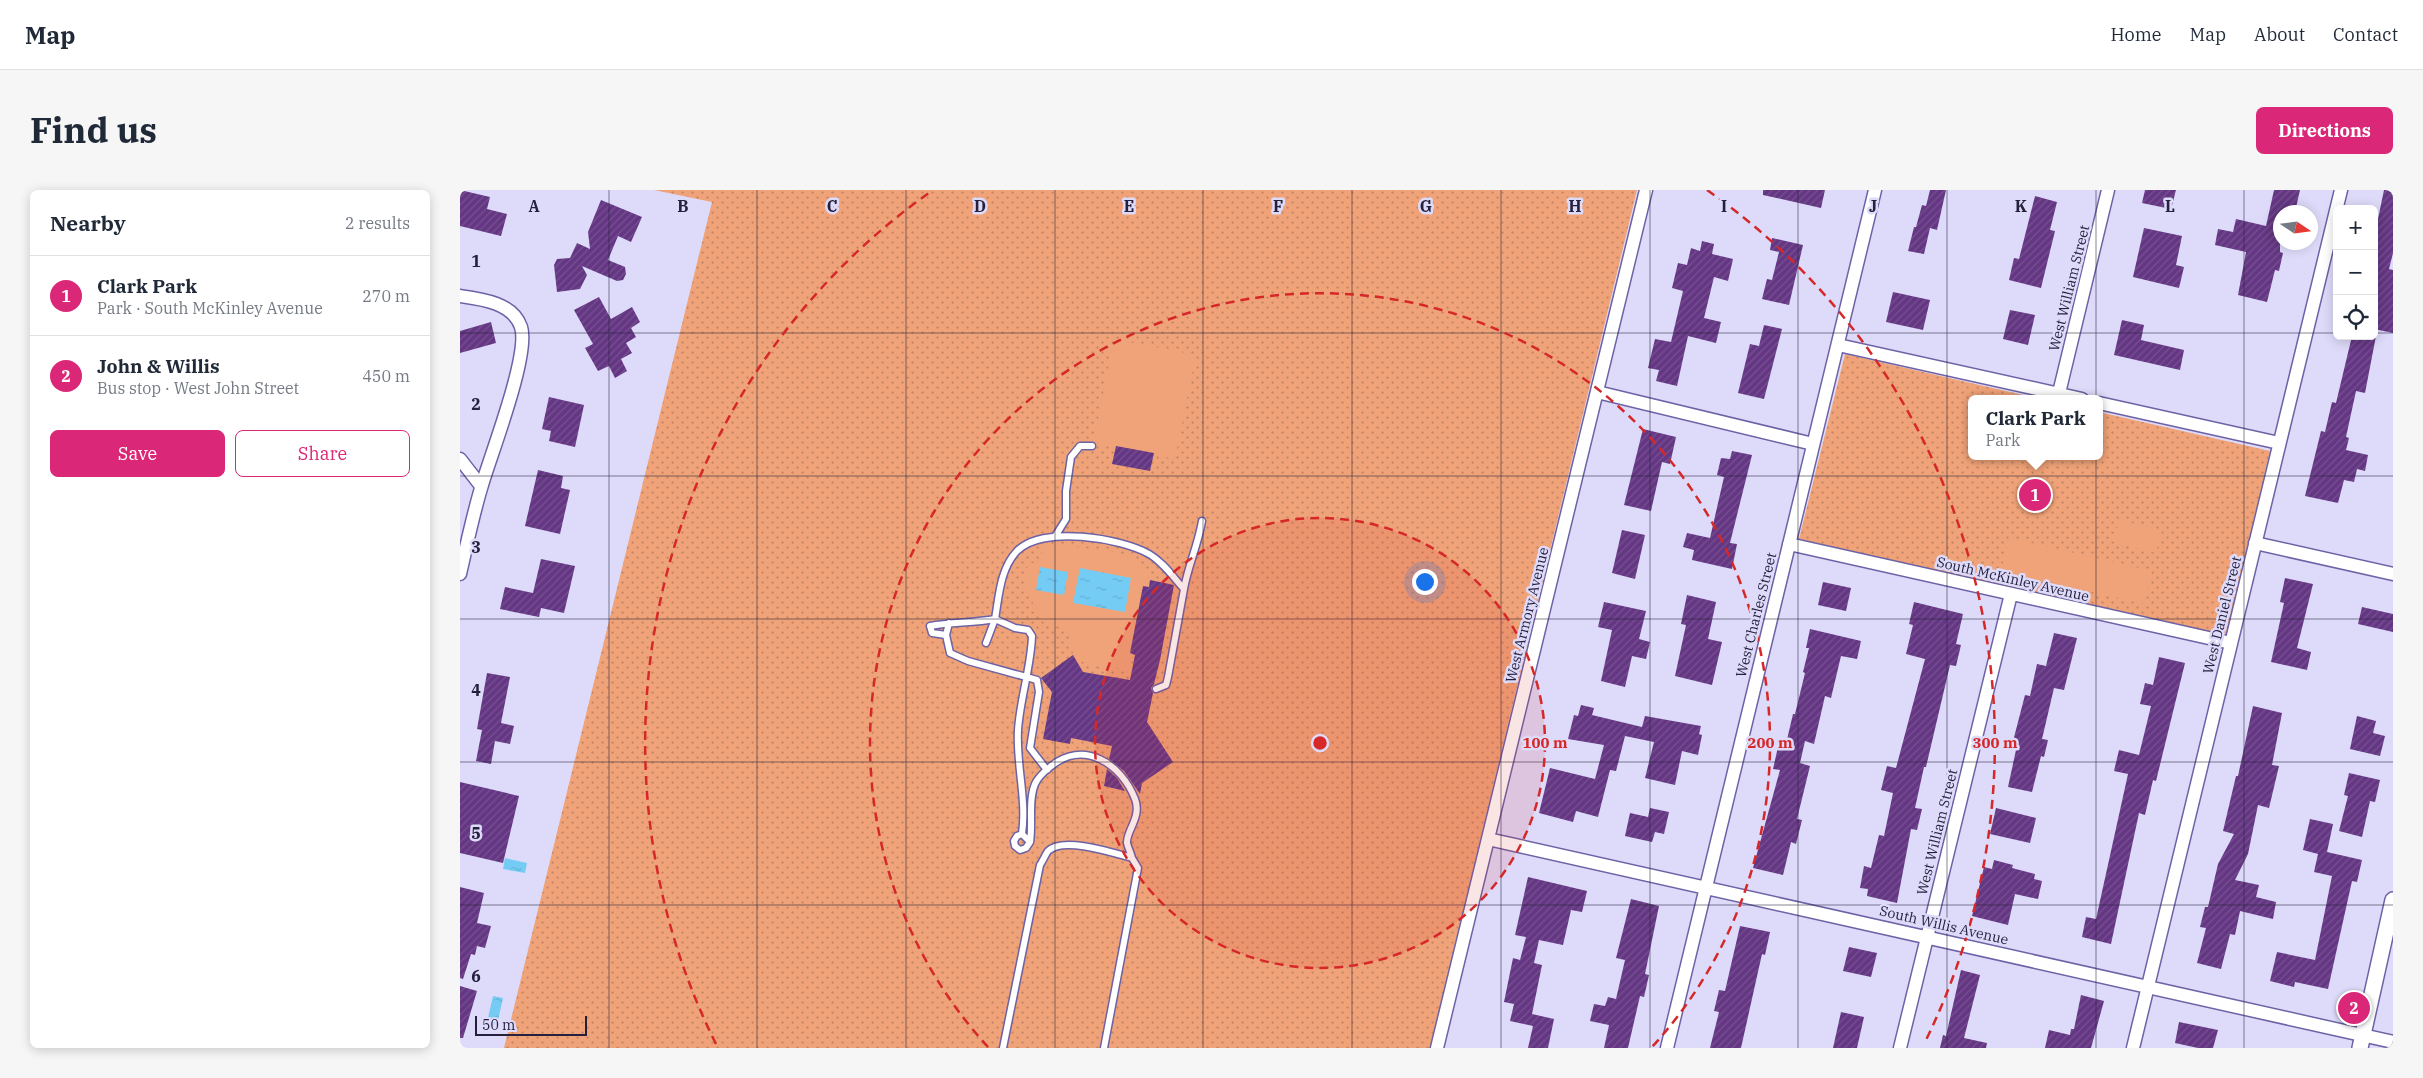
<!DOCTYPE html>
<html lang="en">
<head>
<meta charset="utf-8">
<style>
	body { margin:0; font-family:"IBM Plex Serif",serif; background:#f6f6f7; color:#1f2937 }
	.controls { position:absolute; right:15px; top:15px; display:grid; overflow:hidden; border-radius:8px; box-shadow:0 2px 12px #0003 }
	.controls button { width:45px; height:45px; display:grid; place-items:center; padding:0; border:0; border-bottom:1px solid #e0e1e3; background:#fff; color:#1f2937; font:25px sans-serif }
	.compass { position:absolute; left:1813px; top:15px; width:45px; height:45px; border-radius:50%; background:#fff; box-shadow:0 2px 12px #0003; rotate:103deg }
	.scale { position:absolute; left:15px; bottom:12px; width:112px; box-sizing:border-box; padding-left:5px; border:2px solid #25213d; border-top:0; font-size:14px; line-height:18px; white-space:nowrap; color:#25213d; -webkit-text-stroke:4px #dedbfa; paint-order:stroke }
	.you { position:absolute; left:964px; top:391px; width:18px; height:18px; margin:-12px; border:4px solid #fff; border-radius:50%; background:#1a73e8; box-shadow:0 0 0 8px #1a73e833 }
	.badge { display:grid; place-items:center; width:32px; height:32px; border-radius:50%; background:#db2777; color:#fff; font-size:16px; font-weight:700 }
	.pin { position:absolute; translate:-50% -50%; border:2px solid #fff; box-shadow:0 1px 5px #0006 }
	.popup { position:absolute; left:1508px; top:205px; width:135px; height:65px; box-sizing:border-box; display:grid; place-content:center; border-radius:8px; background:#fff; filter:drop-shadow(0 1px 4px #0005); font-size:16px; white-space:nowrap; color:#747a83 }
	.popup b { font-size:19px; color:#1f2937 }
	.popup::after { content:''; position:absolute; left:50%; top:100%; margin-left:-10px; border:10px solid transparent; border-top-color:#fff }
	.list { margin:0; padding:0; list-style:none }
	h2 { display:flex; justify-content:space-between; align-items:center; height:65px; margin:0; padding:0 20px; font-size:21px }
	h2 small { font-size:16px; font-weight:400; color:#747a83 }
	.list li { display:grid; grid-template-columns:32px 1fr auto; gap:15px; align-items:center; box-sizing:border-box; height:80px; padding:0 20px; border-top:1px solid #e0e1e3 }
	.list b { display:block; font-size:19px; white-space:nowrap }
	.list p { margin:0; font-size:16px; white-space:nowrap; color:#747a83 }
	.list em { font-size:16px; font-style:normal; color:#747a83 }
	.actions { display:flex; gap:10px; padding:15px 20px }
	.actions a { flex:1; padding:11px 0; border:1px solid #db2777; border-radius:8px; text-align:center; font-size:18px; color:#db2777 }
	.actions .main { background:#db2777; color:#fff }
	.icon { flex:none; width:28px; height:28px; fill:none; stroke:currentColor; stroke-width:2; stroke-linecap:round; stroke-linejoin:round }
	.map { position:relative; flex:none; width:1933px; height:858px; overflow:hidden; border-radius:8px }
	header { display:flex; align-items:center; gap:30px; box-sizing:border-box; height:70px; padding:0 25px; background:#fff; border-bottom:1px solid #e0e1e3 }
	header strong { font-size:24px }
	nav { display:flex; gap:28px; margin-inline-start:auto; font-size:18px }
	.intro { display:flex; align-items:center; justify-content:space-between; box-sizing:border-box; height:120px; padding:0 30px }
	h1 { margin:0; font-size:35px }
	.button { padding:12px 22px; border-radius:8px; background:#db2777; color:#fff; font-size:18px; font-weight:700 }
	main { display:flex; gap:30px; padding:0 30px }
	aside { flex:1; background:#fff; border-radius:8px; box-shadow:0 2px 12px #0003 }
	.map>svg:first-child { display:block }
	.grass { fill:url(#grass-dots) }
	.pitch { fill:#f0a378 }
	.water { fill:url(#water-ripples) }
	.building { fill:url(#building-hatch) }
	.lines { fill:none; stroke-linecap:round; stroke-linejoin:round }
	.service-casing { stroke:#6d62a5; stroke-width:9 }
	.minor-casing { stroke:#6d62a5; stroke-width:15 }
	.tertiary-casing { stroke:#6d62a5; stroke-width:18 }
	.service { stroke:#fff; stroke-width:6 }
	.minor { stroke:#fff; stroke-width:12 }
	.tertiary { stroke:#fff; stroke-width:15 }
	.grid { fill:none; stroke:#25213d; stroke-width:1; stroke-opacity:0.55 }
	.ring { fill:none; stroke:#d62828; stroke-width:2.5; stroke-dasharray:9 6 }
	.labels { text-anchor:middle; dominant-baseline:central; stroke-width:5; stroke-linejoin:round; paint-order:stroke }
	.street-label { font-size:14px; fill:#25213d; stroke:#dedbfa }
	.grid-label { font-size:16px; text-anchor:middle; font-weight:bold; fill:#25213d; stroke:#dedbfa; stroke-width:5; stroke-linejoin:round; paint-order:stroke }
	.centre { fill:#d62828; stroke:#dedbfa; stroke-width:2.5 }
	.ring-label { font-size:15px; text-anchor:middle; font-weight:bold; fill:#d62828; stroke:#dedbfa; stroke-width:5; stroke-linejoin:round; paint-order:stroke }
</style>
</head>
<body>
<header>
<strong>Map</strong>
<nav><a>Home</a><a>Map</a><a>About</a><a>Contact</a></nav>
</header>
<div class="intro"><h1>Find us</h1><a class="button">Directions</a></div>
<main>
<aside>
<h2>Nearby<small>2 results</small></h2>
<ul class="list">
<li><span class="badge">1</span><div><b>Clark Park</b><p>Park · South McKinley Avenue</p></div><em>270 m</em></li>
<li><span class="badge">2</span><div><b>John &amp; Willis</b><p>Bus stop · West John Street</p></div><em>450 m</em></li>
</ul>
<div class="actions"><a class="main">Save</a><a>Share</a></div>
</aside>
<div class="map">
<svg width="1933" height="858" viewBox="0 0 1933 858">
	<defs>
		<pattern id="grass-dots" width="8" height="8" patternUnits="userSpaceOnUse" patternTransform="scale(1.25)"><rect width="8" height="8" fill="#f0a378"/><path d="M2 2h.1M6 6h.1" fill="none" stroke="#c28464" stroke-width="1.8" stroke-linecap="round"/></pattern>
		<pattern id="water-ripples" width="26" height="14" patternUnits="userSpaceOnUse" patternTransform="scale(1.25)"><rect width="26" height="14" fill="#74ccf5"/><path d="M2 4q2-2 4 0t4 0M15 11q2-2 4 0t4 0" fill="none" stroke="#64afd3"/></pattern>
		<pattern id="building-hatch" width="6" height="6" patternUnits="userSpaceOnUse" patternTransform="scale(1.25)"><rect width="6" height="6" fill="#643683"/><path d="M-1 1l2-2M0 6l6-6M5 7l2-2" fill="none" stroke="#765190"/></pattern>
	</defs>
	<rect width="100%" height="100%" fill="#dedbfa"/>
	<!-- grass -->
	<path class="grass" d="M194,0H1177L970,858H44L252,12Z
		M1385,164L1581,209H1511V266H1639V222L1810,261L1767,446L1339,349Z"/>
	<!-- pitch -->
	<path class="pitch" d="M654,149L736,165L715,269L633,253Z
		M1659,330L1702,340L1696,363L1654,353Z
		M1549,348L1692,381L1685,414L1541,381Z
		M591,354L656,362L681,372L690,390L689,397H683L670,463L672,481L617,471L613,465L610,446L603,438L587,432L563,399L568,375L580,370L583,359Z"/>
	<!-- water -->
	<path class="water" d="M580,377L608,382L604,405L576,400Z
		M620,378L671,388L665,422L613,413Z
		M45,668L67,673L65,683L43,679Z
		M33,806L43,808L37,835L27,832Z"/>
	<!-- building -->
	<path class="building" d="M0,0L30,7L27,19L47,24L41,46L0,36Z
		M1303,0H1365L1361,18L1303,5Z
		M1470,0H1486L1477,40L1470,38L1464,64L1448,61L1454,37H1456L1462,15L1466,16Z
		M1685,0H1716L1711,19L1682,13Z
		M1814,0H1840L1835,22H1820V62L1823,63L1819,81L1815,80L1807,112L1778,105L1786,62L1755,55L1758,39L1773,42L1776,29L1806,36Z
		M1924,0H1933V63L1929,79L1933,80V143L1914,139V48Z
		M1575,6L1597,12L1590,40L1595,41L1581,98L1549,90L1554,68L1559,69Z
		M141,10L182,27L171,52L158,46L148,70L165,77L166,84L163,90L157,91L122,76L127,85L120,99L97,102L94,75L97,69L110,68L117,53L130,59L128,42Z
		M1684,38L1722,46L1716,75L1724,77L1719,98L1673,87Z
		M1312,48L1343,55L1329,115L1302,109L1307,89L1312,90L1319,62L1310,60Z
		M1242,51L1254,54L1252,64L1273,69L1268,91L1254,87L1244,128L1261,132L1256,153L1228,146L1217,196L1196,191L1199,180L1188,178L1195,149L1211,152L1223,101L1212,98L1218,73L1227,75L1231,58L1240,61Z
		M1433,102L1470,110L1463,140L1426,132Z
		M139,107L151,129L172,117L180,132L171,138L176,147L166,153L172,163L161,169L167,181L155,188L149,176L138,181L125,158L133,154L114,120Z
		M1550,120L1575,125L1568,155L1543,149Z
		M1662,130L1684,135L1681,150L1724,160L1720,180L1654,165Z
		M31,132L36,153L0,163V141Z
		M1304,135L1322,139L1304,209L1278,203L1290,154L1299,156Z
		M1892,146H1916L1905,203L1896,201L1886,247L1889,248L1886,260L1908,265L1905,281L1897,279L1894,292L1884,290L1878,313L1845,306L1861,241L1865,242L1872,212L1876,213Z
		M89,207L124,215L115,257L89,251L91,241L82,239Z
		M1183,239L1216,247L1210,274L1202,272L1191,321L1164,315Z
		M656,256L694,263L690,281L652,274Z
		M1272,261L1292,265L1270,353L1277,354L1272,379L1232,370L1234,360L1223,357L1227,343L1250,348L1264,287L1257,285L1261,268L1270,269Z
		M78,280L103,286L101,298L110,300L100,344L65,336Z
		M1162,340L1185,345L1175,389L1152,383Z
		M81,369L115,376L104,423L81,418L79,427L40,419L45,397L73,403Z
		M1825,388L1853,394L1837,458L1851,462L1847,480L1811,472L1824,413L1820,412Z
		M690,390L714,395L700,470L694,494L691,498L693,503L687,532L713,572L682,593L680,604L664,581L649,569L652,556L611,548L610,554L583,549L592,502L581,488L613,465L623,482L670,490L675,465L670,463L683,396L689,397Z
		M1363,392L1391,398L1386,421L1358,415Z
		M1227,405L1256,412L1248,449L1262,452L1252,495L1215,486L1226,435L1221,434Z
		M1144,412L1186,421L1179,449L1190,452L1186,469L1172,466L1165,497L1141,491L1152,440L1138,437Z
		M1454,412L1503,424L1496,454L1501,455L1496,476L1490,475L1466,577H1464L1455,618L1462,619L1457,640L1451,639L1437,713L1407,706L1408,699L1400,698L1404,676L1411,678L1419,645L1424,646L1433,603L1421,600L1427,576L1436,578L1465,469L1446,464L1453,435L1449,434Z
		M1902,417L1933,424V442L1898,434Z
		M1350,439L1401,451L1397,469L1381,466L1371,508L1365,506L1354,554L1345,551L1340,573L1350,576L1337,629L1342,630L1336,654L1331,652L1323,685L1293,678L1320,580L1313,579L1318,557L1325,558L1333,524H1335L1345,483L1343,482L1349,458H1346Z
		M1594,443L1617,448L1604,500L1594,498L1582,549L1588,550L1584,567L1581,566L1572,602L1548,597L1556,560L1551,559L1565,505L1570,506L1577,474L1586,476Z
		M1699,467L1725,473L1696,591L1693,590L1685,625L1679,623L1651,754L1622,747L1626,727L1636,729L1668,584L1654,581L1659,560L1679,565L1691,516L1680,514L1685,493L1693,495Z
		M27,483L50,487L41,533L54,536L50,554L35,551L31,574L16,571L22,540L17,539Z
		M1121,515L1134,518L1132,525L1182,537L1185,526L1241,536L1239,544L1242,545L1238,565L1222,561L1215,595L1185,588L1194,552L1165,546L1156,581L1150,580L1138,627L1116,621L1113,632L1079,623L1090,578L1135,589L1144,555L1108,549L1114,525L1118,526Z
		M1793,516L1822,523L1812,575L1819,576L1809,618L1798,615L1788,664L1775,690L1799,695L1796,707L1816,712L1813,729L1780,721L1775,745L1770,744L1761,779L1737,773L1746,738L1740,737L1745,717H1748L1758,674L1774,644L1763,641L1776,586H1778Z
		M1897,526L1916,531L1913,543L1925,546L1920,566L1890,559Z
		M647,579L657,588L665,601L644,596Z
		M1889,583L1920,590L1915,612L1910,611L1902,647L1879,641L1888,606L1884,605Z
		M0,592L59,606L43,673L0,663Z
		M1190,618L1209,622L1204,644L1195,642L1192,652L1165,646L1170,623L1188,627Z
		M1536,618L1576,628L1570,653L1530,644Z
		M1850,629L1873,634L1867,662L1902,670L1897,692L1892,691L1868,799L1835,792L1834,797L1810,791L1817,762L1855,770L1872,686L1854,682L1858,664L1843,660Z
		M1534,670L1553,675L1552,678L1575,684L1574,689L1582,691L1578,709L1555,704L1548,735L1512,726L1524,677L1532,679Z
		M1068,687L1127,701L1122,722L1111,720L1103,755L1079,750L1074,773L1082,775L1072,824L1094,829L1088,858H1068L1073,836L1050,831L1054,814L1044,812L1053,768L1060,770L1066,747L1055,745Z
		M0,697L24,703L17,733L31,736L25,758L17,756L15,765L11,764L3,789L0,788Z
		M1171,709L1199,716L1185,784L1189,785L1184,807L1180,806L1168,858H1144L1149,835L1130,831L1134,814L1145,816L1148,807L1156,809L1165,770L1156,768Z
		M1280,736L1310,742L1305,765L1302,764L1281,858H1250L1259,822L1254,821L1259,800L1265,801Z
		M1389,757L1417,763L1411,787L1383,781Z
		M1501,780L1520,785L1504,848L1527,853L1526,858H1480L1483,845L1486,846Z
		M0,796L17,801L3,848H0Z
		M1621,805L1644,811L1631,858H1585L1589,840L1610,845L1611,839H1614Z
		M1381,822L1404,827L1397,858H1373Z
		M1719,832L1758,840L1753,858H1738L1715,853Z"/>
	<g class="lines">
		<!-- service casing -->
		<g class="service-casing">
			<path id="service" d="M596,345L606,329V301L611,267L620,256H632
				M724,399C728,376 738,355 742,331
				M489,433L486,445L490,463L508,471L577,490L579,502L570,558L587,580
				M486,445L472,443L470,436C492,432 513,433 535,429
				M526,453L535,429
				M562,644C567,609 556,575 558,540C560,509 571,477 572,446L568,440L555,438L535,429C539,406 540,379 557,361C582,335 661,348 689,364C703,372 713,387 724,399L708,487L706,495L696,499
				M570,652L562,644L557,646L554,651L555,656L560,660L566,658L570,652C573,634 568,611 575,594C578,587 585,581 590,577C623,549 661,573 675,609C682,627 666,641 667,653C668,658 671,663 672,668
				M543,858L580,675C583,671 585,665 588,661C603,646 654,663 672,668L678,678L644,858"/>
		</g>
		<!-- minor casing -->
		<g class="minor-casing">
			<path id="minor" d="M0,106C22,109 53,113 61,137C70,164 31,264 22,295C13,324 7,354 0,384
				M1378,155L1622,209
				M1137,202L1353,254
				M1599,203L1648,0
				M1639,213L1819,253
				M0,269L21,296
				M1795,353L1933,384
				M1329,354L1771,453
				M1028,649L1933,852
				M977,858L1186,0
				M1207,858L1415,0
				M1440,858L1551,404
				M1673,858L1881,0"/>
		</g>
		<!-- tertiary casing -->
		<g class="tertiary-casing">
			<path id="tertiary" d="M1900,858L1933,710"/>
		</g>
		<!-- service -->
		<use href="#service" class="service"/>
		<!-- minor -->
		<use href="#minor" class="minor"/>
		<!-- tertiary -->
		<use href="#tertiary" class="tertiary"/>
	</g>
	<!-- grid -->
	<path class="grid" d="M149,0V858M297,0V858M446,0V858M595,0V858M743,0V858M892,0V858M1041,0V858M1190,0V858M1338,0V858M1487,0V858M1636,0V858M1784,0V858M0,143H1877M1914,143H1933M0,286H1933M0,429H1933M0,572H1933M0,715H1933"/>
	<!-- distance rings -->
	<circle cx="860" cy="553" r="225" fill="#d62828" fill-opacity=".12"/>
	<g class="ring">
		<circle cx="860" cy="553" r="225"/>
		<path d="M528 857A450 450 0 1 1 1192 857"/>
		<path d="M256 854A675 675 0 0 1 473 0M1247 0A675 675 0 0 1 1464 854"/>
	</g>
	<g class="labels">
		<!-- street labels -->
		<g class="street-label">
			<text transform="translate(1609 98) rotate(-76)">West William Street</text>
			<text transform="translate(1553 389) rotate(13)">South McKinley Avenue</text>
			<text transform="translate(1067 425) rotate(-76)">West Armory Avenue</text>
			<text transform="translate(1296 425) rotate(-76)">West Charles Street</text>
			<text transform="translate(1762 425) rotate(-76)">West Daniel Street</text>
			<text transform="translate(1477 642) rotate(-76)">West William Street</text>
			<text transform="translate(1484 735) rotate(13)">South Willis Avenue</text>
		</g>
	</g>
	<g class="grid-label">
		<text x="74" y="22">A</text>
		<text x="223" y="22">B</text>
		<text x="372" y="22">C</text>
		<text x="520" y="22">D</text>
		<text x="669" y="22">E</text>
		<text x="818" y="22">F</text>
		<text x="966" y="22">G</text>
		<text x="1115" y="22">H</text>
		<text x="1264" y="22">I</text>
		<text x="1413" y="22">J</text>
		<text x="1561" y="22">K</text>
		<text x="1710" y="22">L</text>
		<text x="16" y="77">1</text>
		<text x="16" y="220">2</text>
		<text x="16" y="363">3</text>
		<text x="16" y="506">4</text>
		<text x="16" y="649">5</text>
		<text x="16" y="792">6</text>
	</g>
	<circle cx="860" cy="553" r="8" class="centre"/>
	<g class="ring-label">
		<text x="1085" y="558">100 m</text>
		<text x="1310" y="558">200 m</text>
		<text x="1535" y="558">300 m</text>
	</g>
</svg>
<div class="controls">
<button>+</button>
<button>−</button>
<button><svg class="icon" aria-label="locate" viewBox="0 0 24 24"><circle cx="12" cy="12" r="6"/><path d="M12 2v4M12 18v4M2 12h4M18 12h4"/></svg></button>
</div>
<svg class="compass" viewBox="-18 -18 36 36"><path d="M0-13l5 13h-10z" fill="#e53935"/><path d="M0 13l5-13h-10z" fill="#747a83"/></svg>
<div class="scale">50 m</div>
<div class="you"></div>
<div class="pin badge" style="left:1575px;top:305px">1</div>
<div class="popup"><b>Clark Park</b>Park</div>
<div class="pin badge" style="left:1894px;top:818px">2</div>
</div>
</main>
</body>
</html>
